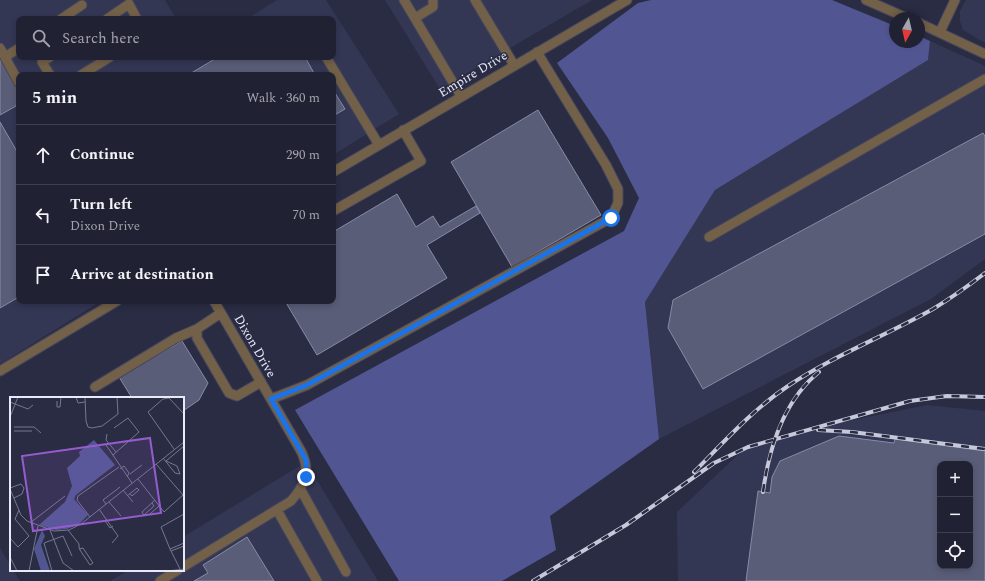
<!DOCTYPE html>
<html lang="en">
<head>
<meta charset="utf-8">
<style>
	body { margin:0; font-family:Spectral,serif; background:#28293b; color:#f1f3f6 }
	.controls { position:absolute; right:12px; bottom:12px; display:grid; overflow:hidden; border-radius:8px; box-shadow:0 2px 6px #0003 }
	.controls button { width:36px; height:36px; display:grid; place-items:center; padding:0; border:0; border-bottom:1px solid #3d3e4e; background:#202133; color:#f1f3f6; font:20px sans-serif }
	.compass { position:absolute; left:889px; top:12px; width:36px; height:36px; border-radius:50%; background:#202133; box-shadow:0 2px 6px #0003; rotate:188deg }
	.stop { position:absolute; width:12px; height:12px; margin:-9px; border:3px solid #1a73e8; border-radius:50%; background:#fff }
	.stop.end { background:#1a73e8; border-color:#fff; box-shadow:0 1px 4px #0008 }
	.list { margin:0; padding:0; list-style:none }
	h2 { display:flex; justify-content:space-between; align-items:center; height:52px; margin:0; padding:0 16px; font-size:17px }
	h2 small { font-size:13px; font-weight:400; color:#a2a3ac }
	.list li { display:grid; grid-template-columns:26px 1fr auto; gap:12px; align-items:center; box-sizing:border-box; height:60px; padding:0 16px; border-top:1px solid #3d3e4e }
	.list b { display:block; font-size:15px; white-space:nowrap }
	.list p { margin:0; font-size:13px; white-space:nowrap; color:#a2a3ac }
	.list em { font-size:13px; font-style:normal; color:#a2a3ac }
	.icon { flex:none; width:22px; height:22px; fill:none; stroke:currentColor; stroke-width:2; stroke-linecap:round; stroke-linejoin:round }
	.map { position:relative; flex:none; width:985px; height:581px; overflow:hidden }
	.search { position:absolute; background:#202133; box-shadow:0 2px 6px #0003; left:16px; top:16px; width:320px; height:44px; display:flex; align-items:center; gap:10px; box-sizing:border-box; padding:0 14px; border-radius:8px; color:#a2a3ac; font-size:15px }
	.panel { position:absolute; background:#202133; box-shadow:0 2px 6px #0003; left:16px; top:72px; width:320px; height:232px; border-radius:8px }
	.map>svg:first-child { display:block }
	.built { fill:#343754; fill-rule:evenodd }
	.forest { fill:#515692 }
	.building { fill:#5a5d78; stroke:#878ba7; fill-rule:evenodd }
	.lines { fill:none; stroke-linecap:round; stroke-linejoin:round }
	.minor-casing { stroke:#45475d; stroke-width:11 }
	.minor { stroke:#736048; stroke-width:9 }
	.rail-casing { stroke:#c7c9da; stroke-width:4 }
	.rail { stroke:#2a2c44; stroke-width:2.5; stroke-dasharray:8; stroke-linecap:butt }
	.route { stroke:#1a73e8; stroke-width:5 }
	.labels { text-anchor:middle; dominant-baseline:central; stroke-width:3; stroke-linejoin:round; paint-order:stroke }
	.street-label { font-size:13px; fill:#e8eafa; stroke:#2a2c44 }
	.inset-road { fill:none; stroke:#76788d; stroke-width:1 }
	.view { fill:#965cce; fill-opacity:0.15; stroke:#965cce; stroke-width:2 }
	.inset-edge { fill:none; stroke:#e8eafa; stroke-width:2 }
</style>
</head>
<body>
<div class="map">
<svg width="985" height="581" viewBox="0 0 985 581">
	<rect width="100%" height="100%" fill="#2a2c44"/>
	<!-- built -->
	<path class="built" d="M0,0H165L176,19H19V57H333V19H247L277,0H326L399,114L333,155V75H19V301H101L0,364Z
		M385,0H592L440,89Z
		M966,0H985V43L963,30L960,21V11Z
		M930,41L985,66V259L931,299L659,439L645,302L715,190L928,60Z
		M927,405L985,411V581H678L677,512L745,448L838,423ZM940,464H970V566H940Z
		M306,462L378,581H110L129,570H183V537Z
		M0,548L11,566V570H13L20,581H0Z"/>
	<!-- forest -->
	<path class="forest" d="M651,0H832L895,26V42H919V36L930,41L928,60L715,190L645,302L659,439L550,516L556,550L502,581H399L295,410L624,231L639,198L608,138L557,63L638,3Z"/>
	<!-- building -->
	<path class="building" d="M0,54L19,88L16,106L0,115Z
		M218,57H305L315,75H188Z
		M335,93L345,109L333,116V94Z
		M538,110L601,215L512,267L451,162Z
		M0,122L19,155V297L0,308Z
		M983,133L985,136V234L703,389L668,328L673,300Z
		M397,194L416,227L433,216L440,227L476,206L480,213L427,245L447,278L317,355L285,301H333V232Z
		M182,341L208,383L199,400L183,411V398H132L119,377Z
		M839,436L894,443L895,439L985,451V581H746L758,491L770,493L772,477L780,461ZM940,464H970V566H940Z
		M247,537L274,581H194L208,573L203,565Z"/>
	<g class="lines">
		<!-- minor casing -->
		<g class="minor-casing">
			<path id="minor" d="M404,0L461,96
				M475,0L514,65
				M866,0L907,18
				M415,18L433,7V0
				M61,19L82,5
				M107,19L129,4L137,19
				M919,23L985,54
				M940,32L955,0
				M0,48L19,83
				M5,57L19,48
				M326,57L379,145
				M50,75L42,62L50,57
				M81,75L110,57
				M333,172L627,0
				M333,211L421,161L403,130
				M709,237L985,79
				M221,313L197,329V338L229,393L237,396L261,382
				M0,371L117,301
				M95,387L176,338L197,329
				M271,399L307,385L611,218L618,203V189L606,165L537,52
				M301,490L346,572
				M277,510L317,581
				M183,567L291,501C305,485 311,471 301,451L214,301
				M160,581L178,570"/>
		</g>
		<!-- minor -->
		<use href="#minor" class="minor"/>
		<!-- rail casing -->
		<g class="rail-casing">
			<path id="rail" d="M818,430L852,432L985,449
				M694,472C724,442 752,410 788,386C833,356 885,336 933,309C951,298 968,286 985,273
				M763,492C769,448 783,401 819,372
				M533,581L626,525L714,463L748,447L910,401L947,396L985,397"/>
		</g>
		<!-- rail -->
		<use href="#rail" class="rail"/>
	</g>
	<g class="lines">
		<!-- route -->
		<path class="route" d="M306,477V460L271,399L307,385L611,218"/>
	</g>
	<g class="labels">
		<!-- street labels -->
		<g class="street-label">
			<text transform="translate(473 74) rotate(-31)">Empire Drive</text>
			<text transform="translate(255 346) rotate(60)">Dixon Drive</text>
		</g>
	</g>
	<!-- overview -->
	<g transform="translate(10 397)">
		<rect width="174" height="174" fill="#2a2c44"/>
		<path d="M84,43L105,68L66,98L64,102L78,118L68,128L57,132L46,133L29,128L55,105L62,89L57,71L70,59L69,55ZM32,133L35,139L31,148L40,174H31L24,152Z" fill="#515692"/>
		<path class="inset-road" d="M66,0L68,6L75,5M75,0L76,24L78,30L82,31L92,29L108,17L107,0M47,4V10H50L51,0M0,5L18,12L23,8M0,20L8,0M4,30H24L31,36M4,34H22M97,37L96,43L106,55M96,48L122,86M164,52L138,15L153,2L159,1L174,17M103,58L129,35L118,21L104,31M153,61L165,76L170,77L167,69L156,64M156,64L174,49M110,72L114,69L119,76L117,80M120,77L132,68M128,82L154,115L173,98L146,67M0,91L11,87L14,91L12,97L4,101M0,92L11,118L17,124L44,134L59,133L71,127L174,45M113,93L123,105M117,99L127,91L129,93L122,99L120,97M99,105L111,119M142,106L144,109L134,118L132,115L145,103M96,107L93,103L110,90M89,112L108,139L102,146M140,117L149,109M80,120L67,103L68,99L109,70M97,122L95,124L100,131L103,129M20,126L55,99M40,133L53,166L64,174M58,133L69,147V150L70,153L80,168L83,166L73,151L69,152M0,141L8,150L19,139L5,122L9,113M160,152L151,130L174,117M161,154L174,149M0,160L7,174M170,172L160,152L174,146M19,174L28,129M42,174L34,146L53,139L62,159M158,174L174,172"/>
		<path class="view" d="M140,41L151,116L23,134L12,59Z"/>
		<rect width="174" height="174" class="inset-edge"/>
	</g>
</svg>
<div class="controls">
<button>+</button>
<button>−</button>
<button><svg class="icon" aria-label="locate" viewBox="0 0 24 24"><circle cx="12" cy="12" r="6"/><path d="M12 2v4M12 18v4M2 12h4M18 12h4"/></svg></button>
</div>
<svg class="compass" viewBox="-18 -18 36 36"><path d="M0-13l5 13h-10z" fill="#e53935"/><path d="M0 13l5-13h-10z" fill="#a2a3ac"/></svg>
<div class="stop" style="left:611px;top:218px"></div>
<div class="stop end" style="left:306px;top:477px"></div>
<div class="search"><svg class="icon" aria-label="search" viewBox="0 0 24 24"><circle cx="10" cy="10" r="6"/><path d="M15 15l6 6"/></svg>Search here</div>
<section class="panel">
<h2>5 min<small>Walk · 360 m</small></h2>
<ul class="list">
<li><svg class="icon" aria-label="ahead" viewBox="0 0 24 24"><path d="M12 20V5M6 11l6-6 6 6"/></svg><div><b>Continue</b></div><em>290 m</em></li>
<li><svg class="icon" aria-label="left" viewBox="0 0 24 24"><path d="M17 20v-9H6M10 6l-5 5 5 5"/></svg><div><b>Turn left</b><p>Dixon Drive</p></div><em>70 m</em></li>
<li><svg class="icon" aria-label="arrive" viewBox="0 0 24 24"><path d="M6 21V4h12l-3 4 3 4H6"/></svg><div><b>Arrive at destination</b></div></li>
</ul>
</section>
</div>
</body>
</html>
